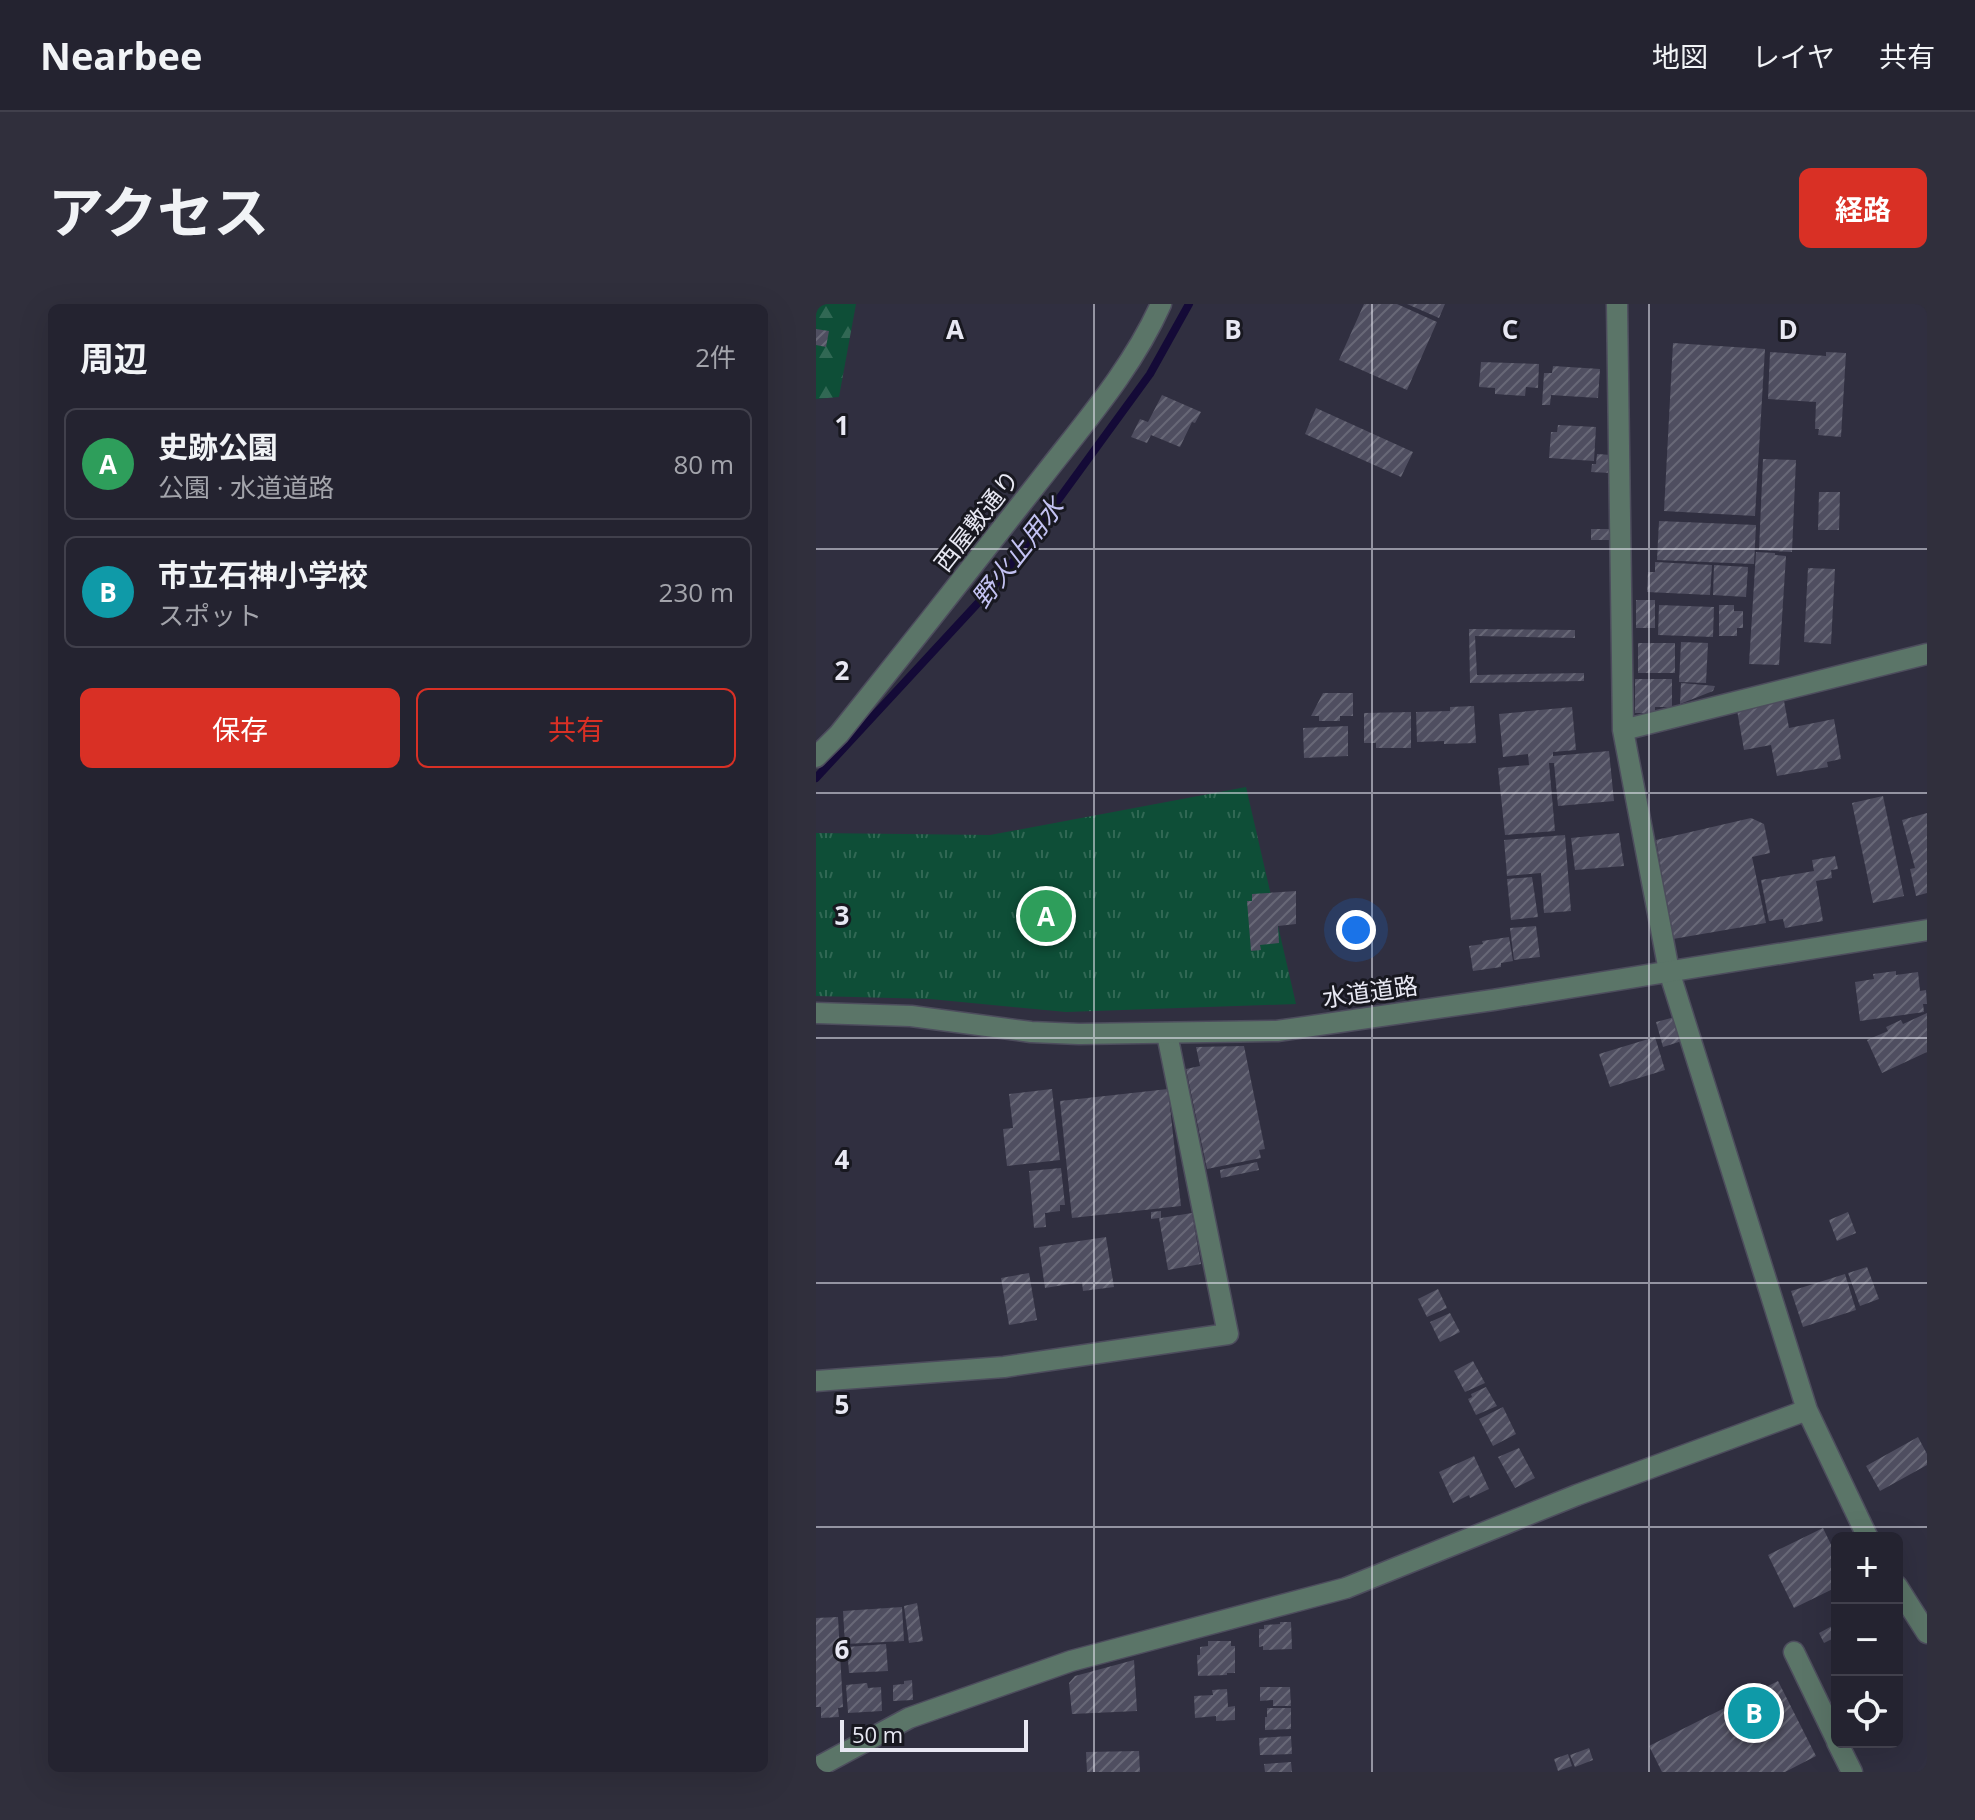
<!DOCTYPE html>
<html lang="ja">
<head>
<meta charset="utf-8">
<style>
	body { margin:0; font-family:"Open Sans","Noto Sans JP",sans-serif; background:#302f3c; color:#f1f3f6 }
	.controls { position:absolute; right:24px; bottom:24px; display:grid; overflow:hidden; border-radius:12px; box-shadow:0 8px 32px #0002 }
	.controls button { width:72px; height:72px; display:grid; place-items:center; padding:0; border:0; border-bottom:2px solid #41404c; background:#242330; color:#f1f3f6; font:40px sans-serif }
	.scale { position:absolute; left:24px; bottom:20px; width:188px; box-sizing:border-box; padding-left:8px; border:4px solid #e8e8f3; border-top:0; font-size:22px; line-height:28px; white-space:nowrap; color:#e8e8f3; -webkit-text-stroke:6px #181820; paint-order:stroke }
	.you { position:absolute; left:540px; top:626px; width:28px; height:28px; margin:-20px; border:6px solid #fff; border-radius:50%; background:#1a73e8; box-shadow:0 0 0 12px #1a73e833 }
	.badge { display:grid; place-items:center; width:52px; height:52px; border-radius:50%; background:#d93025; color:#fff; font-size:26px; font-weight:700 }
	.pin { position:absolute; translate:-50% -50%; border:4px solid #fff; box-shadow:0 2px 8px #0006 }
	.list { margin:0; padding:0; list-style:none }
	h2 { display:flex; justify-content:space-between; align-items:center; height:104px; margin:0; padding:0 32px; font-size:34px }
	h2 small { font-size:26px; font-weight:400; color:#a3a4ab }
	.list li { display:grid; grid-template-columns:52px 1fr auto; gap:24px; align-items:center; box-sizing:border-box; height:112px; margin:0 16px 16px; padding:0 16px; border:2px solid #41404c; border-radius:12px }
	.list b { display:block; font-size:30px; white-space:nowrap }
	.list p { margin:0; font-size:26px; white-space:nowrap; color:#a3a4ab }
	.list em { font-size:26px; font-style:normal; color:#a3a4ab }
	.actions { display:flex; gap:16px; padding:24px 32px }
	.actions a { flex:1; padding:18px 0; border:2px solid #d93025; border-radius:12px; text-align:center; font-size:28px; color:#d93025 }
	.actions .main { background:#d93025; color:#fff }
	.icon { flex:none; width:44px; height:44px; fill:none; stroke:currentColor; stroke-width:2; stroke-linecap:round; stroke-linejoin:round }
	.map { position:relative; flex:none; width:1111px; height:1468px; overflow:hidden; border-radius:12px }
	header { display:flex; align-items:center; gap:48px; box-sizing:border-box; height:112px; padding:0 40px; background:#242330; border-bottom:2px solid #41404c }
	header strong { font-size:38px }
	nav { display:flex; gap:44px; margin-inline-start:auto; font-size:28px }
	.intro { display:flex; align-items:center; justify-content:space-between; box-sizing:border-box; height:192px; padding:0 48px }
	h1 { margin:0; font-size:56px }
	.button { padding:20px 36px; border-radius:12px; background:#d93025; color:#fff; font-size:28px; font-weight:700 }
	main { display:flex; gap:48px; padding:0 48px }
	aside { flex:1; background:#242330; border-radius:12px; box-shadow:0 8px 32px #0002 }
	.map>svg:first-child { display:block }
	.forest { fill:url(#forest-firs) }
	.park { fill:url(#park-tufts) }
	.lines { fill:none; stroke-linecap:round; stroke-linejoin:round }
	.stream { stroke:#140a37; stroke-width:8 }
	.building { fill:url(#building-hatch) }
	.minor-casing { stroke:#4d4d5d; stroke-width:23 }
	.tertiary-casing { stroke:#4d4d5d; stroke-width:23 }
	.minor { stroke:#5b7568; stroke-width:20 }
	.tertiary { stroke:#5b7568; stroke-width:20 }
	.grid { fill:none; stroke:#e8e8f3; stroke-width:2; stroke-opacity:0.55 }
	.labels { text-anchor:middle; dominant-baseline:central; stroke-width:6; stroke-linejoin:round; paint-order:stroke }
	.street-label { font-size:24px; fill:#e8e8f3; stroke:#181820 }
	.water-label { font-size:26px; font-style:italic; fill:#c3c2f2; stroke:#181820 }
	.grid-label { font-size:26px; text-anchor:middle; font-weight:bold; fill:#e8e8f3; stroke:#181820; stroke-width:6; stroke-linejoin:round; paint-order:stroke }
</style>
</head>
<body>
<header>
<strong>Nearbee</strong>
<nav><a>地図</a><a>レイヤ</a><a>共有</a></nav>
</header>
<div class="intro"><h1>アクセス</h1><a class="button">経路</a></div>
<main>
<aside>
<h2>周辺<small>2件</small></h2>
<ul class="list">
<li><span class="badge" style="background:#2e9e5b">A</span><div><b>史跡公園</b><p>公園 · 水道道路</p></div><em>80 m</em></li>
<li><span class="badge" style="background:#0f9aa8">B</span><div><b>市立石神小学校</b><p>スポット</p></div><em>230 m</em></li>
</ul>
<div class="actions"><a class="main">保存</a><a>共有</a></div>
</aside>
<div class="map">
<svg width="1111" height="1468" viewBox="0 0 1111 1468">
	<defs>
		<pattern id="forest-firs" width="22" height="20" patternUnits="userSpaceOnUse" patternTransform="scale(2)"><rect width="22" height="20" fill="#0e4e37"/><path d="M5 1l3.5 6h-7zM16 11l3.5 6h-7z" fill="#316854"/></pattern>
		<pattern id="park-tufts" width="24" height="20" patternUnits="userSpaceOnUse" patternTransform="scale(2)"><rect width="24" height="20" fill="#0e4e37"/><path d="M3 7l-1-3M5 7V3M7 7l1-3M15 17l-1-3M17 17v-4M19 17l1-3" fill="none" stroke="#316854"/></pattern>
		<pattern id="building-hatch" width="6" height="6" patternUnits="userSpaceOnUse" patternTransform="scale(2)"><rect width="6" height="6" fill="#4f4e60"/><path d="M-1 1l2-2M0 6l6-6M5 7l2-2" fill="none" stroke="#686877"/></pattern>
	</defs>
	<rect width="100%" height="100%" fill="#302f40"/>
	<!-- forest -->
	<path class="forest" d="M0,0H40L23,93L0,95Z"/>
	<!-- park -->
	<path class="park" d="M430,483L480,700L250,708L114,695L0,692V529L174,531Z"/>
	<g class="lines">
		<!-- stream -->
		<path class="stream" d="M0,474L186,273L334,70L373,0"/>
	</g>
	<!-- building -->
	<path class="building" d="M548,0H581L621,18L591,86L523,56Z
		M591,0H629L623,14Z
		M0,25L13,27L10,43L0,41Z
		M857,39L949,45L939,212L848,207Z
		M954,48L1010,52V48L1030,49L1025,133L1002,131L1003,125H999L1000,98L952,95Z
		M665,58L723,60L722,84L710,83L709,92L679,90V84L663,83Z
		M737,62L784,65L782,94L735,91L734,101H726L728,69H736Z
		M346,91L385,108L379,119L376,118L364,143L335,131L331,139L315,133L324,115L332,118Z
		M500,104L597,148L585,173L489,130Z
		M742,121L780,123L778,157L733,154L735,128H741Z
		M781,150L795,151L794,169L775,168L776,160H780Z
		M947,155L980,156L976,248L943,246Z
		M1003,188H1024L1023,226H1002Z
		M843,217L940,221L938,260L841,256Z
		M775,225H793V236H775Z
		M940,248L959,249V251L970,252L963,361L933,360Z
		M839,258L896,261L894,291L831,288L832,268H839Z
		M898,261L932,263L930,293L897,291Z
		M992,264L1019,265L1015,340L988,338Z
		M820,296H839V324H820Z
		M843,301L898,303L897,333L842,331Z
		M903,301H918V307H927V324H921V332H903Z
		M653,325L759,326V334L659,332L661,371L768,369V377L654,379Z
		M865,338L892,339L890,379L863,378Z
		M822,339H859V369H822Z
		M819,375H856V403H839V409H819Z
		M865,379L899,382L897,387L864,400Z
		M507,389H537V412H524V417H503V412H495Z
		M968,397L973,424L1018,415L1025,455L1011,458L1012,463L961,472L955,441L928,446L921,406Z
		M658,402L660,439L628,440V437L601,438L600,408L634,407V403Z
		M756,403L760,446L737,448V452L793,447L798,497L742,502L738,459H733L739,527L689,531L682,464L713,461L712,450L687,453L683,410Z
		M595,408V444H560V439H548V409Z
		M532,422V452L488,454L487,424Z
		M1067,492L1088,592L1057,599L1036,499Z
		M1111,509V589L1100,592L1094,565L1099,564L1086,516Z
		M935,514L948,520L954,549L936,553L950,619L857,635L840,536Z
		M803,529L808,562L759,566L755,534Z
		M749,531L755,607L728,609L725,569L691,572L688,536Z
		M1019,552L1022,565L1015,566L1016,574L1000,577L1007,617L969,624L967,615L953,617L945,576L998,567L996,556Z
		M716,573L722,613L695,616L691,575Z
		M480,587V620L462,622L463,639L444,641L445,646L435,647L431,597H436V590Z
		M720,622L724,653L698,656L694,624Z
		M693,633L697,657L685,659V663L657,667L653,642L667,640L666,637Z
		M1080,667V671L1102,668L1104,687L1110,686L1111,700H1107L1108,708L1044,717L1039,678L1058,675L1057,670Z
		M1111,709V748L1066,769L1051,736L1072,727L1070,723L1085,716L1087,720Z
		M859,713L866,737L847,743L840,718Z
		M839,733L849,766L794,783L783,750Z
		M428,742L449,845L443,846L445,854L391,865L370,765L384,762L380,743Z
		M236,785L244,856L191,862L187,825L197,824L193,790Z
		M352,785L365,902L256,914L244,797Z
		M441,858L443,866L405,874L404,866Z
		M245,864L249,901H244V907L229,909L230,923L218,924L213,867Z
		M345,907V914L376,909L385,960L352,966L343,914L335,915V908Z
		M1032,908L1040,929L1021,937L1013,916Z
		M290,933L298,983L267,987L266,978L229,984L223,943Z
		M1051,963L1063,995L1044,1002L1032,969Z
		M213,969L221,1016L193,1021L185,974Z
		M1029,970L1040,1006L987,1023L975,987Z
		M622,985L631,1004L611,1013L602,995Z
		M634,1009L644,1028L624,1038L614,1018Z
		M657,1057L669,1079L649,1088L638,1067Z
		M670,1083L681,1102L660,1111L652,1095L656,1093L655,1090Z
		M687,1103L700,1130L677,1142L663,1115Z
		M1102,1133L1111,1150V1161L1064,1187L1050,1162Z
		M703,1144L719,1174L699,1184L682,1153Z
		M658,1152L673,1185L654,1194L653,1191L637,1199L623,1168Z
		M1007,1224L1021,1253V1283L978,1304L952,1251Z
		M101,1299L107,1337L93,1339L88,1302Z
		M86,1303L88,1337L29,1340L27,1307Z
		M22,1313L27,1403L22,1404L23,1413L5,1414V1403H0V1314Z
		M464,1318H475L476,1345L447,1346V1342L443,1343V1325H448V1321L464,1320Z
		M1016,1322L1017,1324L1021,1323V1347L1016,1335L1008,1339L1003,1329Z
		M392,1337H415V1342H419V1369H411V1371L382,1372L381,1351H384V1343L392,1342Z
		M70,1340L72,1367L33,1369L31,1343Z
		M318,1356L321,1407L256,1410L253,1379L259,1372Z
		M96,1376L97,1396L77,1397V1381L88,1380V1377Z
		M962,1377L1000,1452L969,1468H846L833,1442Z
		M51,1379L52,1384L65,1383L66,1407L32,1409L30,1381Z
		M444,1383H474L475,1402H457V1396L444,1397Z
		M411,1385L412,1403L419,1402V1416L400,1417V1412L379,1414L378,1392L397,1391L396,1386Z
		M451,1404H475V1425L449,1426V1413H451Z
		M475,1432L476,1450L444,1451L443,1434Z
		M773,1444L777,1456L759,1463L754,1451Z
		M323,1447L324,1468H271L270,1448Z
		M752,1450L756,1462L742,1467L738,1455Z
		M475,1458L476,1468H449L448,1460Z"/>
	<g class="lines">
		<!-- minor casing -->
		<g class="minor-casing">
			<path id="minor" d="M801,0L807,426L853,667L991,1106L1052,1234
				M807,426L1111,350
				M0,1077L188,1063L412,1030L351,730
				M1081,1282L1111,1329
				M978,1348L1021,1437
				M1021,1438L1036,1468
				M0,1464L93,1414L255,1357L530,1284L761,1191L991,1106"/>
		</g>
		<!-- tertiary casing -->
		<g class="tertiary-casing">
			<path id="tertiary" d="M0,453L23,430C92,344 160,258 228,171C270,117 317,63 345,0
				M0,709L95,712L215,728L263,730L461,727L677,696L1111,626"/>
		</g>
		<!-- minor -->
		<use href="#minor" class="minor"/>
		<!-- tertiary -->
		<use href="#tertiary" class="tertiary"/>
	</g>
	<!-- grid -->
	<path class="grid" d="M278,0V1468M556,0V1468M833,0V1468M0,245H1111M0,489H1111M0,734H1111M0,979H1111M0,1223H1111"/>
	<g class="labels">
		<!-- street labels -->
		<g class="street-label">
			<text transform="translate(160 216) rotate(-52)">西屋敷通り</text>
			<text transform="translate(554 687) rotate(-8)">水道道路</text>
		</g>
		<!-- water labels -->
		<g class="water-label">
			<text transform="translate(201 248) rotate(-52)">野火止用水</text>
		</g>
	</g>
	<g class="grid-label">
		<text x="139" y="35">A</text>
		<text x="417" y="35">B</text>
		<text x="694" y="35">C</text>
		<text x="972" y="35">D</text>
		<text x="26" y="131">1</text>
		<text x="26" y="376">2</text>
		<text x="26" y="621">3</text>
		<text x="26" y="865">4</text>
		<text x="26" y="1110">5</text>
		<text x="26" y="1355">6</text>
	</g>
</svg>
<div class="controls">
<button>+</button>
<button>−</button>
<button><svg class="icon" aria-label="locate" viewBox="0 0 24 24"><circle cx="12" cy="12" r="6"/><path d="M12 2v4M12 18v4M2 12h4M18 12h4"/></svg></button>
</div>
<div class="scale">50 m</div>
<div class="you"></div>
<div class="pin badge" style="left:230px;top:612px;background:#2e9e5b">A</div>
<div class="pin badge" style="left:938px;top:1409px;background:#0f9aa8">B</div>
</div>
</main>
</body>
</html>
